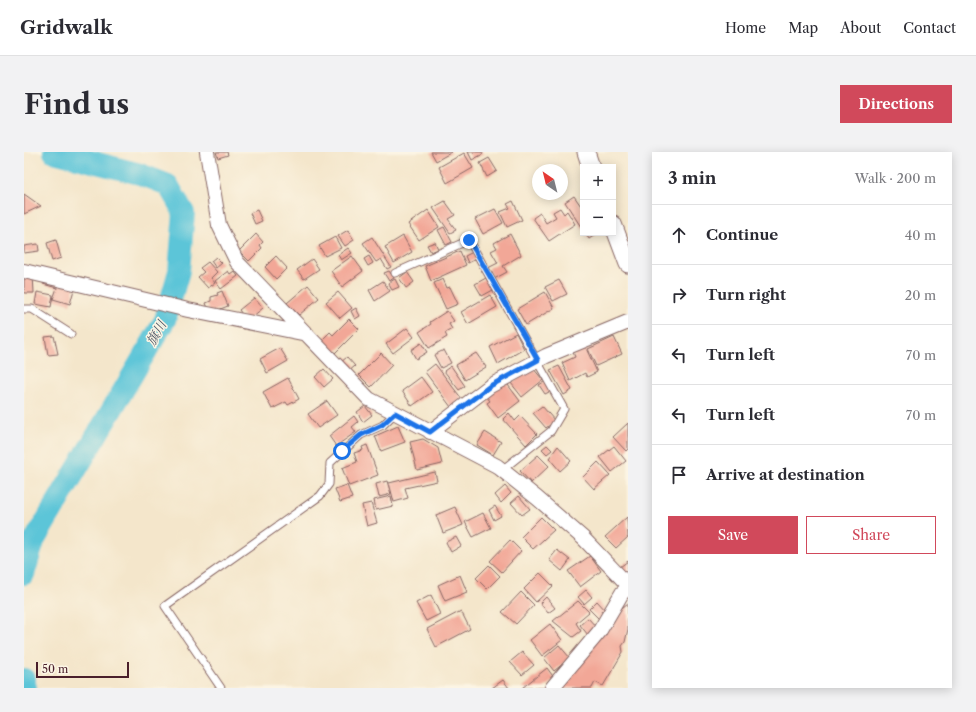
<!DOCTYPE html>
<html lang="en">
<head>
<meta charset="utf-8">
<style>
	body { margin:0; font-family:"Libre Caslon Text","Noto Serif JP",serif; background:#f2f2f3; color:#2b2b33 }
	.controls { position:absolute; right:12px; top:12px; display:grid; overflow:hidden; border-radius:0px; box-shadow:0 2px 10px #0003 }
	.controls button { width:36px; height:36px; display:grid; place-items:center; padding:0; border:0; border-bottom:1px solid #e1e1e2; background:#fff; color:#2b2b33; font:20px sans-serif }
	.compass { position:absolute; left:508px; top:12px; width:36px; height:36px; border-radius:50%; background:#fff; box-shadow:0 2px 10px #0003; rotate:325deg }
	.scale { position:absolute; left:12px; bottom:10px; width:93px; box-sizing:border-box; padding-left:4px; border:2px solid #4a1f2b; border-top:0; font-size:11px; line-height:14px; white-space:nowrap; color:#4a1f2b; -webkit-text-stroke:3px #fcf5e5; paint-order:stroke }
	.stop { position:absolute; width:12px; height:12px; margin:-9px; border:3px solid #1a73e8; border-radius:50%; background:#fff }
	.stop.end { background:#1a73e8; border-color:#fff; box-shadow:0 1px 4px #0008 }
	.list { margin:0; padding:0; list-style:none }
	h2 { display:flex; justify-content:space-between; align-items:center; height:52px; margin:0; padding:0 16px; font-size:17px }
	h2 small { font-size:13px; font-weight:400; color:#7c7c81 }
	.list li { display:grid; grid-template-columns:26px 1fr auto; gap:12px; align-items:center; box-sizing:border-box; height:60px; padding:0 16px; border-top:1px solid #e1e1e2 }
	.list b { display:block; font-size:15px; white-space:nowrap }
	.list em { font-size:13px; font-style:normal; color:#7c7c81 }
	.actions { display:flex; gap:8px; padding:12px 16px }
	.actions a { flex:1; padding:9px 0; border:1px solid #d1495b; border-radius:0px; text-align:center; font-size:14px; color:#d1495b }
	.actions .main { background:#d1495b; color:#fff }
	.icon { flex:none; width:22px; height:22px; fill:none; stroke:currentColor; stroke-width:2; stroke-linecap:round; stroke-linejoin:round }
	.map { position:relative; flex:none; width:604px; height:536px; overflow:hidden; border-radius:0px }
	header { display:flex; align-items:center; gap:24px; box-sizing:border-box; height:56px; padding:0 20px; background:#fff; border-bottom:1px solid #e1e1e2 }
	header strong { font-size:19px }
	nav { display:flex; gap:22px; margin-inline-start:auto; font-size:14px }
	.intro { display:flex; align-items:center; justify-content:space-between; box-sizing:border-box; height:96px; padding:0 24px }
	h1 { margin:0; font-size:28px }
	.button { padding:10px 18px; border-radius:0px; background:#d1495b; color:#fff; font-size:14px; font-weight:700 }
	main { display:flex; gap:24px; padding:0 24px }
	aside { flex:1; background:#fff; border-radius:0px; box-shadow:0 2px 10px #0003 }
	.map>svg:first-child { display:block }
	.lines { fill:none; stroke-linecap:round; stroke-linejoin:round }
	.river { stroke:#5cc5d8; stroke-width:22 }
	.building { fill:#f2a797 }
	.service-casing { stroke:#866563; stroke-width:9 }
	.minor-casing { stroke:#866563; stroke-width:16 }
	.tertiary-casing { stroke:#866563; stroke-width:19 }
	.service { stroke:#fff; stroke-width:7 }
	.minor { stroke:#fff; stroke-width:14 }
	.tertiary { stroke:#fff; stroke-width:17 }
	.route { stroke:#1a73e8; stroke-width:5 }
	.labels { text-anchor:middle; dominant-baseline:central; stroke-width:3; stroke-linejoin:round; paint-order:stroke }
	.water-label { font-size:13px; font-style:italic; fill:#505968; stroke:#fcf5e5 }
</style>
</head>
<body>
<header>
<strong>Gridwalk</strong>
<nav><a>Home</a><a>Map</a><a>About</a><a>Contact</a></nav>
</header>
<div class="intro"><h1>Find us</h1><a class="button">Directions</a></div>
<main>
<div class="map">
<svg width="604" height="536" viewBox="0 0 604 536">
	<rect width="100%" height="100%" fill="#fcf5e5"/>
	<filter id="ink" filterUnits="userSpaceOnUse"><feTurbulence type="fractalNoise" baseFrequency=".025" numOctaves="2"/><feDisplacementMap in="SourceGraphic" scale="8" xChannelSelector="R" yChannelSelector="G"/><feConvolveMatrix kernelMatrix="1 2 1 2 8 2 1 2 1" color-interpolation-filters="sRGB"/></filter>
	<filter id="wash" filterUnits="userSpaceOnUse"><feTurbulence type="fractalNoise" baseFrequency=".012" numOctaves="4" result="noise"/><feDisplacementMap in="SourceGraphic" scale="16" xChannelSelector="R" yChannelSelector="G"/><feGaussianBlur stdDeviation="0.9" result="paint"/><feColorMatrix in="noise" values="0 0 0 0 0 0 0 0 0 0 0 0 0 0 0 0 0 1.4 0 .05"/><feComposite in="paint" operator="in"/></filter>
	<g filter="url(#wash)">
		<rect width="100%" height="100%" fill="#f4e6cb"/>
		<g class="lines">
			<!-- river -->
			<path class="river" d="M0,422L10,389L141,168L155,119L160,61L144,33L116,22L30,0
				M0,527L2,536"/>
		</g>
		<g id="blocks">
			<!-- building -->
			<path class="building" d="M192,0H203L204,3L194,6Z
				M407,0H428L412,9Z
				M444,0H458L459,2L448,8Z
				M440,1L449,16L423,31L415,15Z
				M465,6L473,19L463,25L456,11Z
				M0,42L17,54L0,62Z
				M550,44L559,57V78L541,50Z
				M421,49L431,63L424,67L432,78L426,81L409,56Z
				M489,49L498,68L483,75L476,60L486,56L483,52Z
				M536,56L540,62L543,59L551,72L525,89L509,66L516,61L522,71L532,65L529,60Z
				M471,57L479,71L459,82L451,67Z
				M233,58L238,69L231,72L226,61Z
				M404,58L415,75L395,88L384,72Z
				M420,75L428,90L422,93L414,78Z
				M324,78L330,88L321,94L314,84Z
				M561,81H574L565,87Z
				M232,82L239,90L236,93L238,96L225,109L215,99Z
				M486,82L497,103L479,114L483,120L470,127L464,116L474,111L467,99L473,96L470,91Z
				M379,84L388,100L370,111L361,95Z
				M311,85L317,96L301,104L295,94Z
				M348,85L367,115L363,117L357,107L352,110L339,91Z
				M32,88L37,106L28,109L23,91Z
				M411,90L414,97L407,100L403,93Z
				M14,92L15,99L0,101V94Z
				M324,96L328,101L317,108L314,103Z
				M436,99L442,113L407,129L401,114Z
				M449,100L452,107L444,111L441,104Z
				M252,104L263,116L252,127L241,115Z
				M328,104L339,119L318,135L307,119Z
				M345,104L349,111L344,114L340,107Z
				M192,105L198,111L192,116L187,109Z
				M288,107L295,117L280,127L273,118Z
				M184,110L193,120L187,126L191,131L184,136L174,125L180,120L176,116Z
				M204,119L206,122L210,119L214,124L197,137L191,129Z
				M365,119L370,126L365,129L360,121Z
				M383,120L390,130L382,136L375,126Z
				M0,123H9L10,141H0Z
				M21,126L51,134L46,152L29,147L33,136L19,132Z
				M462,126L469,138L458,144L451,132Z
				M371,127L375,135L368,138L364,131Z
				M419,127L423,136L426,135L434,152L422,157L410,131Z
				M535,128L543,142L529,149L521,135Z
				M359,129L366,139L351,149L345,138Z
				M284,133L295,146L275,163L263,151Z
				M198,139L204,154L186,161L182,151L187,149V145L194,143L193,141Z
				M13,140L29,143L27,155L11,152Z
				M314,140L328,156L316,166L302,150Z
				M521,140L530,156L502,173L493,157Z
				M466,143L473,155L444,172L437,160Z
				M230,146L239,156L223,169L215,158Z
				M332,156L336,164L331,167L327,159Z
				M423,159L430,169L425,172L428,177L421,181L423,185L405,196L395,180L407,172L406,170Z
				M325,167L335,177L308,204L295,191L306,180L309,183Z
				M383,176L390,185L369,201L362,192Z
				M492,181L500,197L474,212L466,195Z
				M30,184L34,202L24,203L21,185Z
				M590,185L598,202L572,214L564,197Z
				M397,191L403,200L392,207L387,198Z
				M561,194L573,220L563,225L561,221L546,229L538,211L551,205L549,200Z
				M256,196L264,209L243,221L236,207Z
				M420,198L427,211L417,216L410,203Z
				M357,201L368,213L347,235L335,223Z
				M452,201L462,215L441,228L432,213Z
				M323,205L331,214L324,220L316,211Z
				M411,212L438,247L427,255L401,220Z
				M427,214L441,234L435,238L420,219Z
				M535,214L548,238L540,243L526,218Z
				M508,215L519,228L498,245L487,231Z
				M300,217L309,227L300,235L291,225Z
				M397,225L408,240L388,254L378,239Z
				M264,226L275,247L264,253L262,250L248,257L239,240Z
				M523,228L529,238L521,242L515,233Z
				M481,229L496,249L474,266L463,251L466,249L462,244Z
				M303,249L313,263L294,276L284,262Z
				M341,254L348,263L339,270L333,260Z
				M518,254L531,269L522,276L509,261Z
				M485,261L491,269L496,264L513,282L502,293L479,267Z
				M330,264L334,270L328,275L332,280L312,294L305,284Z
				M604,271V297L602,299L589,285Z
				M374,274L381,290L357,299L351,284Z
				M461,280L477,290L469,303L453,293Z
				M399,287L414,296L418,312L393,318L386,290Z
				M343,293L354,323L325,334L318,316L333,310L330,301L339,298L338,295Z
				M523,293L528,298L523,302L518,297Z
				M534,294L547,309L536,319L525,306Z
				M590,294L602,309L588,320L576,305Z
				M514,303L525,314L507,331L496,319Z
				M574,310L586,323L570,337L559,325Z
				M411,320L413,329L381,336L384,346L370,350L365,331Z
				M363,329L367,342L355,345L352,332Z
				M323,333L328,346L316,350L311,337Z
				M481,334L487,341L477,351L471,343Z
				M367,344L369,354L352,358L350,348Z
				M495,344L506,357L498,363L487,351Z
				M347,351L353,371L343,374L338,353Z
				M471,354L477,364L470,368L465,358Z
				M431,355L439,373L419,381L412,363Z
				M459,361L467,376L449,385L441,370Z
				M517,365L530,378L509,397L497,385Z
				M603,365L604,385L592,396L581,385Z
				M432,385L437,394L427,400L422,390Z
				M486,388L497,399L478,420L466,409Z
				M533,398L546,408L538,419L525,408Z
				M566,404L577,419L556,435L544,419Z
				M604,409V428L596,415Z
				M465,413L476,424L463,437L452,426Z
				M516,421L529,434L512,450L500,437Z
				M436,423L443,440L421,449L414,433Z
				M562,438L568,445L560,452L554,445Z
				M497,440L510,453L492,472L478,460Z
				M407,443L416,462L402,469L392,451Z
				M522,445L531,456L524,461L516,451Z
				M554,449L565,460L552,471L557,479L549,485L529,469Z
				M573,449L583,460L575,467L565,457Z
				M604,451V477L601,490L598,494L599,500L579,534L571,530L568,536H541L538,533L587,465Z
				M437,459L446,477L412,495L403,477Z
				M564,466L573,476L564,483L556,473Z
				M526,472L538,488L518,504L506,488Z
				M535,493L546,506L530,519L520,506Z
				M498,500L510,513L498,523L486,510Z
				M523,516L531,527L520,536H498Z
				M479,528L485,536H468Z"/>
		</g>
	</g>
	<g filter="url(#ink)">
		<use href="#blocks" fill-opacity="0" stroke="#866563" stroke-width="1"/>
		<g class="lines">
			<!-- service casing -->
			<g class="service-casing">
				<path id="service" d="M371,121L445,88L540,257L527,279L478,318
					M0,157H8L47,182
					M197,536L141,454L296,344L305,332L306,311L337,283L359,273L371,261"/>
			</g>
			<!-- minor casing -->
			<g class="minor-casing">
				<path id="minor" d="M183,0L195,73L213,110L345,247L473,314L513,346L559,386L604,433
					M0,119L164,158L283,182
					M406,280L466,234L522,204L604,170
					M528,536L575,480L598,441L604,436"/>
			</g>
			<!-- tertiary casing -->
			<g class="tertiary-casing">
				<path id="tertiary" d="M562,0L567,15
					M589,72L604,112"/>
			</g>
			<!-- service -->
			<use href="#service" class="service"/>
			<!-- minor -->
			<use href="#minor" class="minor"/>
			<!-- tertiary -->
			<use href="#tertiary" class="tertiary"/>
		</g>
	</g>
	<g class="lines" filter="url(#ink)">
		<!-- route -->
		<path class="route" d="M318,299L337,283L358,273L371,261L406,280L466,234L514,208L445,88"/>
	</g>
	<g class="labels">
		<!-- water labels -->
		<g class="water-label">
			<text transform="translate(132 181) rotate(-61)">旗川</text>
		</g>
	</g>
</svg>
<div class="controls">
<button>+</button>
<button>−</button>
</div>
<svg class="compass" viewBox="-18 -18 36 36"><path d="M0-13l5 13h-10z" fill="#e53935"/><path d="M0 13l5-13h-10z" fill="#7c7c81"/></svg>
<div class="scale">50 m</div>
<div class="stop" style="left:318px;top:299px"></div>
<div class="stop end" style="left:445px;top:88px"></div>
</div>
<aside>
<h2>3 min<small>Walk · 200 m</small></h2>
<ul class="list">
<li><svg class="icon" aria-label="ahead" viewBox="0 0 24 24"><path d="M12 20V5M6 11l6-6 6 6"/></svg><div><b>Continue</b></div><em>40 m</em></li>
<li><svg class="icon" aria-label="right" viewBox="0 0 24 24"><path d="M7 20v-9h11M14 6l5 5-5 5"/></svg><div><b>Turn right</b></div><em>20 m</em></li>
<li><svg class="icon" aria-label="left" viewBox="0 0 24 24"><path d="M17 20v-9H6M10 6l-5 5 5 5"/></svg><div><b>Turn left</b></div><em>70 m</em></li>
<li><svg class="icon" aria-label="left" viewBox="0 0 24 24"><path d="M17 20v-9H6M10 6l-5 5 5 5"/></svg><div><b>Turn left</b></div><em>70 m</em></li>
<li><svg class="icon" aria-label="arrive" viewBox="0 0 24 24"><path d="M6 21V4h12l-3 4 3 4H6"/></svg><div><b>Arrive at destination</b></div></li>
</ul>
<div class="actions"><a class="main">Save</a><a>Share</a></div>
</aside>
</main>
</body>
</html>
